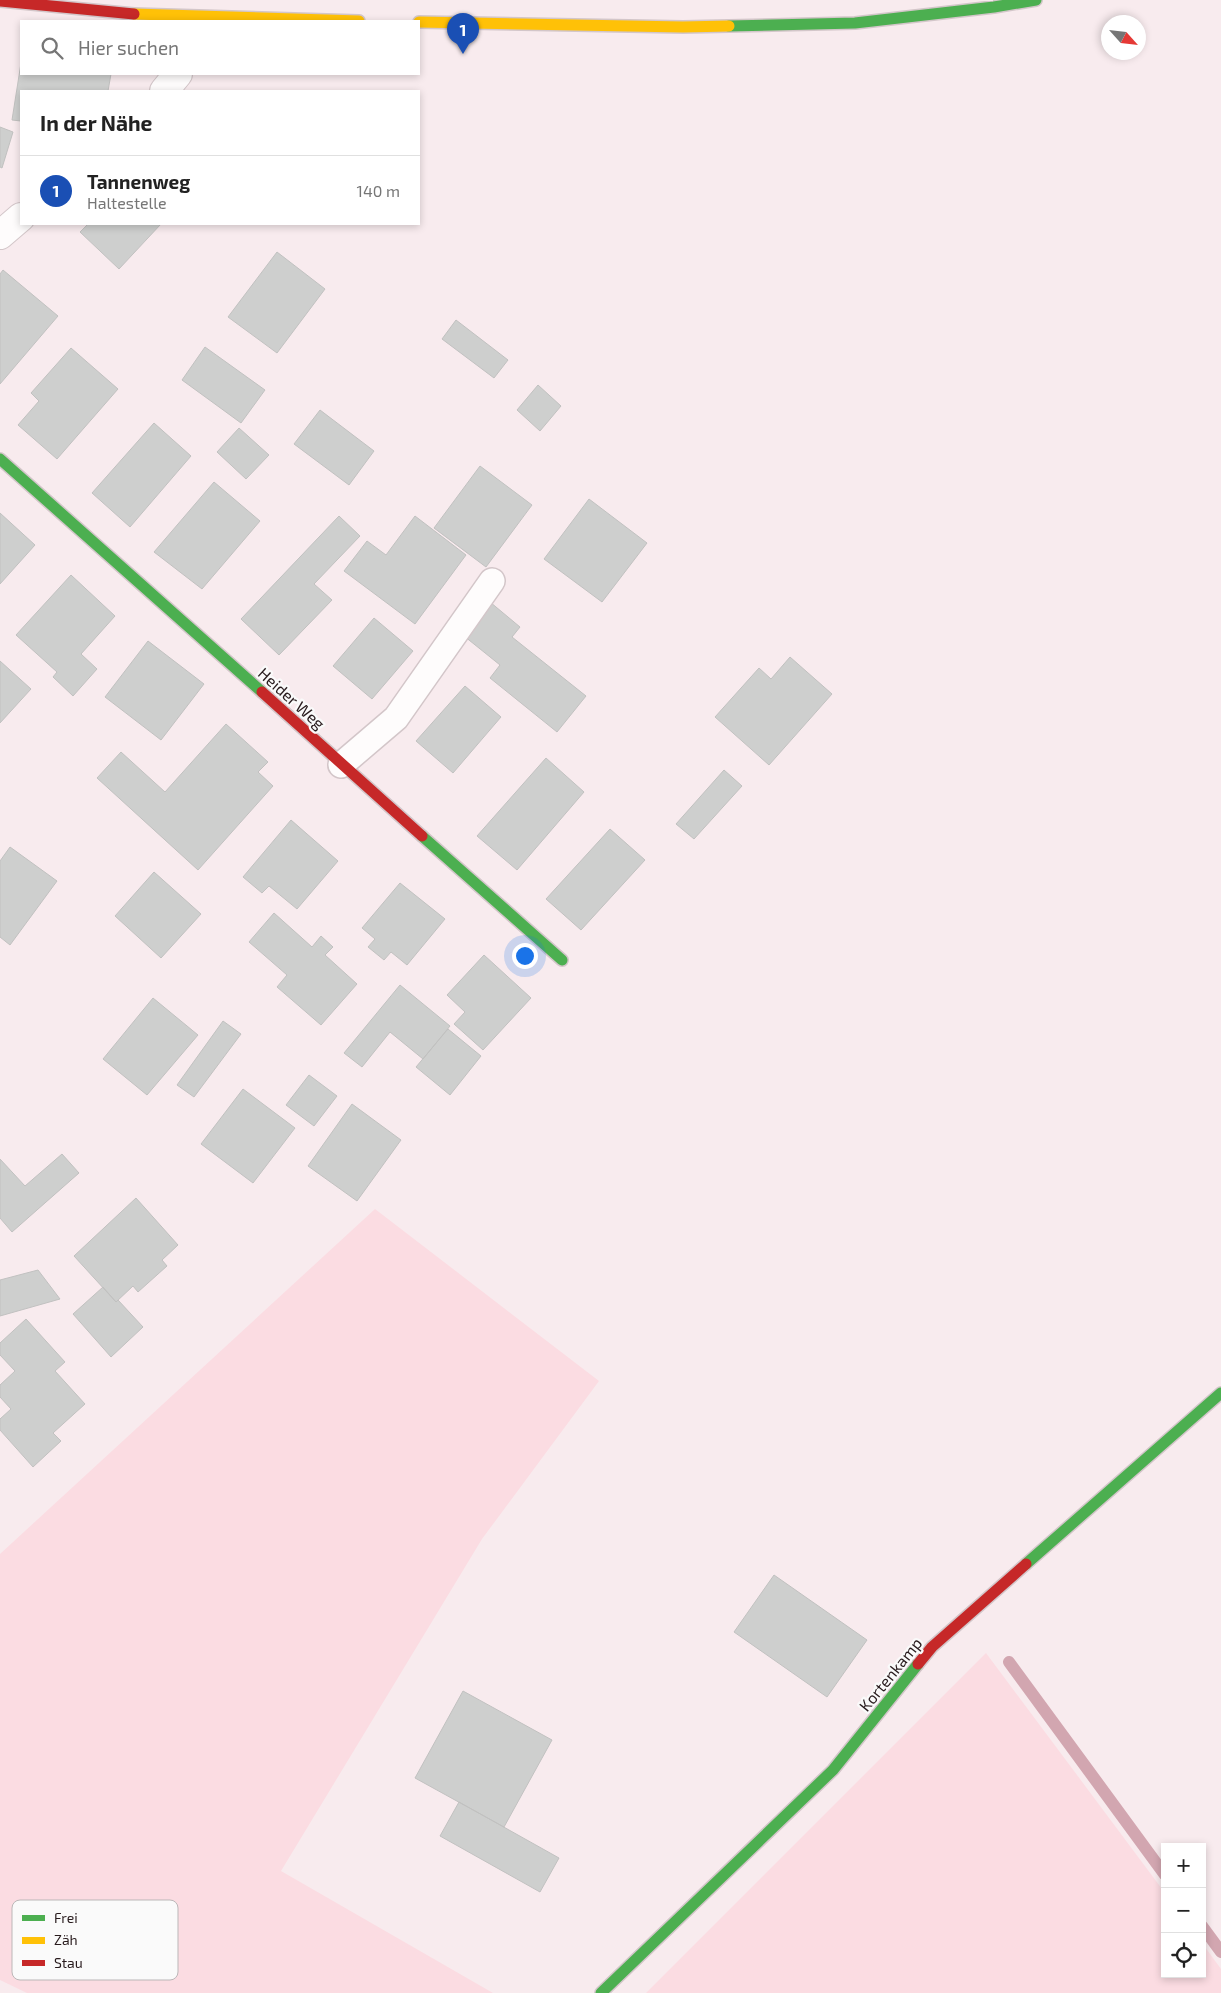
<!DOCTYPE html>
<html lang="de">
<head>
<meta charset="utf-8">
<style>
	body { margin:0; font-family:"Exo 2",sans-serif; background:#f2f2f2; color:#222 }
	.controls { position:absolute; right:15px; bottom:15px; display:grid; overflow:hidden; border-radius:0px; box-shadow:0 2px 8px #0003 }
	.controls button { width:45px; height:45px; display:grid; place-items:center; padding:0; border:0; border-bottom:1px solid #e0e0e0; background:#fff; color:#222; font:25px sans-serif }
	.compass { position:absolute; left:1101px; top:15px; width:45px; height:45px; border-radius:50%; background:#fff; box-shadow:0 2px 8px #0003; rotate:117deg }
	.you { position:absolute; left:524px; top:955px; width:18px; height:18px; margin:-12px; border:4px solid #fff; border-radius:50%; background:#1a73e8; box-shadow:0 0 0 8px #1a73e833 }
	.badge { display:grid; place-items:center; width:32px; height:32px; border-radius:50%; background:#1a73e8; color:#fff; font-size:16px; font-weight:700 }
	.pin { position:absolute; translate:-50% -41px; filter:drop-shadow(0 1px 2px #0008) }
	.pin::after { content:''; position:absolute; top:26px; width:18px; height:15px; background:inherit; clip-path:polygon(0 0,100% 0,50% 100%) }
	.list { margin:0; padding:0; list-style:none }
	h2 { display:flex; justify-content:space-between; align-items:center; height:65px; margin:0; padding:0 20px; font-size:21px }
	h2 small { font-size:16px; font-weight:400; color:#767676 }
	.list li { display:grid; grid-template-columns:32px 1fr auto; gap:15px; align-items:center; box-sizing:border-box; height:70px; padding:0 20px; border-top:1px solid #e0e0e0 }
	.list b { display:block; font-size:19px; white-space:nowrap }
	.list p { margin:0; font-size:16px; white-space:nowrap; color:#767676 }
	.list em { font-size:16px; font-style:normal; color:#767676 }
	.icon { flex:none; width:28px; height:28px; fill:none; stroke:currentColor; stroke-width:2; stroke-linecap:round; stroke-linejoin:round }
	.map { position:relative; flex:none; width:1221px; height:1993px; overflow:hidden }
	.search { position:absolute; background:#fff; box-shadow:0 2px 8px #0003; left:20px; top:20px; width:400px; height:55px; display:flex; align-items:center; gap:12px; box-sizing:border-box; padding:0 18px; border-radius:0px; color:#767676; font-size:19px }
	.panel { position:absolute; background:#fff; box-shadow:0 2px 8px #0003; left:20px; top:90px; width:400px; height:135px; border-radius:0px }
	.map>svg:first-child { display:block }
	.green { fill:#fbdce2 }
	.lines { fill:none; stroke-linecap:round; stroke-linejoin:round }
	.stream { stroke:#d2a6b0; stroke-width:12 }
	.building { fill:#cecfce; stroke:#c1c1c0 }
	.lane-casing { stroke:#d3c6c9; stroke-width:28 }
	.street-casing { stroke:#d3c6c9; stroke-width:30 }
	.fast-casing { stroke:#d3c6c9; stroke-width:14 }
	.slow-casing { stroke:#d3c6c9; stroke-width:14 }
	.jam-casing { stroke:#d3c6c9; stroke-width:14 }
	.lane { stroke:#fefcfc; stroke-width:25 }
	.street { stroke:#fefcfc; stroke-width:28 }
	.fast { stroke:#4caf50; stroke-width:11 }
	.slow { stroke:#ffc107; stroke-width:11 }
	.jam { stroke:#c62828; stroke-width:11 }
	.labels { text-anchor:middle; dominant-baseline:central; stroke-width:4.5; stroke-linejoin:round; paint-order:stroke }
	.street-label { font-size:16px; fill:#281b1d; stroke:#fafafa }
	.key { fill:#fafafa; stroke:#bbb7b8; stroke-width:1 }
	.key-label { font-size:14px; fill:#281b1d }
</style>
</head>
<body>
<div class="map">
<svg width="1221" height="1993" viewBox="0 0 1221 1993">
	<rect width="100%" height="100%" fill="#f8ebee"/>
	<!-- green -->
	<path class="green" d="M375,1209L599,1381L482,1539L281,1871L493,1993H27L0,1980V1554Z
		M986,1653L1165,1893V1974H1202V1943L1221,1969V1993H646Z"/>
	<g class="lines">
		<!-- stream -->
		<path class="stream" d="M1009,1662L1165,1875
			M1202,1926L1221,1952"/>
	</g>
	<!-- building -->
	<path class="building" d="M21,63V74H111L108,91H21V121L12,120Z
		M0,127L13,132L2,168L0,167Z
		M88,224H161L119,269L80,232Z
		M277,252L325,289L277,353L228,317Z
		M3,270L58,316L0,384V274Z
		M456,320L508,360L494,378L442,339Z
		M205,347L265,390L241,423L182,380Z
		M71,348L118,389L57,459L18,425L39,401L31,393Z
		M538,385L561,406L540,431L517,410Z
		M320,410L374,451L349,485L294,444Z
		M154,423L191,456L130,527L92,493Z
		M239,428L269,455L246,479L217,452Z
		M480,466L532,505L486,567L434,528Z
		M214,482L260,521L202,589L154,552Z
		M589,499L647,543L602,602L544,559Z
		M0,513L35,545L0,584Z
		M339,516L360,536L314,584L332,600L279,655L241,619Z
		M415,516L466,555L415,624L344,571L367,541L386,555Z
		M71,575L115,616L81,654L97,669L73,696L53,677L57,672L16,635Z
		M490,602L520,627L512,637L586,696L557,732L490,678L500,665L464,636Z
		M374,618L413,651L372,699L333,666Z
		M148,641L204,684L161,740L105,697Z
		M790,657L832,694L769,765L715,717L759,668L771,679Z
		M0,661L31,689L0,723Z
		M465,686L501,717L453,773L416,741Z
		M226,724L268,762L258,772L273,786L198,870L97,778L121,752L165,792Z
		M546,758L584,792L517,870L477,836Z
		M724,770L742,786L694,839L676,824Z
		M291,820L338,861L297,909L269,886L262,893L243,877Z
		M610,829L645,860L581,930L546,899Z
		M10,847L57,881L10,945L0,937V861Z
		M154,872L201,914L161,958L115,916Z
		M400,883L445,919L407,965L391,952L384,960L368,947L375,939L362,928Z
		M274,913L312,947L321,936L333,947L325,955L357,984L321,1025L277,987L287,975L249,942Z
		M484,955L531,998L483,1050L454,1024L465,1012L447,995Z
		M400,985L450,1026L423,1059L390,1032L362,1067L344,1053Z
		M153,998L198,1035L147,1095L103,1059Z
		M223,1021L241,1034L194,1097L177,1085Z
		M448,1029L481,1056L450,1095L416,1067Z
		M309,1075L337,1096L314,1126L286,1105Z
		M243,1089L295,1128L253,1183L201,1144Z
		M352,1104L401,1140L357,1201L308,1166Z
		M62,1154L79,1173L12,1232L0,1218V1159L25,1186Z
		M136,1198L178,1245L162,1260L167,1266L138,1292L133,1286L116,1302L74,1256Z
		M38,1270L60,1299L0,1316V1280Z
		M103,1287L116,1302L118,1300L143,1327L111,1357L73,1314Z
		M26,1319L65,1362L55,1371L85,1404L53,1433L61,1441L33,1467L0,1430V1419L11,1409L0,1397V1385L15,1371L0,1355V1343Z
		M774,1575L867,1640L827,1697L734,1632Z
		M463,1691L552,1740L504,1827L415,1778Z
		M459,1802L559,1858L540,1892L440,1836Z"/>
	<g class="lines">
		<!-- lane casing -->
		<g class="lane-casing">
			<path id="lane" d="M341,765L396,718L492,581"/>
		</g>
		<!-- street casing -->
		<g class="street-casing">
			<path id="street" d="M164,91L178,74
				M0,235L21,217"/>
		</g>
		<!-- fast casing -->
		<g class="fast-casing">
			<path id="fast" d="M729,26L855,23L994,7L1036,0
				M0,459L262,692
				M422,836L562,960
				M1026,1564L1221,1393
				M601,1993L833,1770L918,1664"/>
		</g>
		<!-- slow casing -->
		<g class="slow-casing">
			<path id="slow" d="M134,14L359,21
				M419,22L683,27L729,26"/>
		</g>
		<!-- jam casing -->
		<g class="jam-casing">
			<path id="jam" d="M0,1L134,14
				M262,692L422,836
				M918,1664L932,1647L1026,1564"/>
		</g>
		<!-- lane -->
		<use href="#lane" class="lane"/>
		<!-- street -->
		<use href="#street" class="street"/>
		<!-- fast -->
		<use href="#fast" class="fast"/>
		<!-- slow -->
		<use href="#slow" class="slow"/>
		<!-- jam -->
		<use href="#jam" class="jam"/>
	</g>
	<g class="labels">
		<!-- street labels -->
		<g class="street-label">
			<text transform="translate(292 698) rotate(42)">Heider Weg</text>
			<text transform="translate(890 1674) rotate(-51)">Kortenkamp</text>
		</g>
	</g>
	<!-- legend -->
	<rect x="12" y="1900" width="166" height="80" rx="8" class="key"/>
	<rect x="22" y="1915" width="23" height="6" fill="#4caf50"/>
	<rect x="22" y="1937" width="23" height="7" fill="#ffc107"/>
	<rect x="22" y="1960" width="23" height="6" fill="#c62828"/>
	<g class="key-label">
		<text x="54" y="1923">Frei</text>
		<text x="54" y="1945">Zäh</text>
		<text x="54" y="1968">Stau</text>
	</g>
</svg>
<div class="controls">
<button>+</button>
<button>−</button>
<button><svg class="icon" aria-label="locate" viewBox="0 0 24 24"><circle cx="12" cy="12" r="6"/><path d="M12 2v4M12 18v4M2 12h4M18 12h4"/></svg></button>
</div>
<svg class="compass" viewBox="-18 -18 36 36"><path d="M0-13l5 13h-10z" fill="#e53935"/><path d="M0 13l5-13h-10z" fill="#767676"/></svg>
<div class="you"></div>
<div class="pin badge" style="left:463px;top:54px;background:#1a4fb4">1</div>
<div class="search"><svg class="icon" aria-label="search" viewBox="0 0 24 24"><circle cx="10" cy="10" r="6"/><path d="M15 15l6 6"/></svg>Hier suchen</div>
<section class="panel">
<h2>In der Nähe<small></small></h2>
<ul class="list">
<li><span class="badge" style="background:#1a4fb4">1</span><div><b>Tannenweg</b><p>Haltestelle</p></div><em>140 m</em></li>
</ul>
</section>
</div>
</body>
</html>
